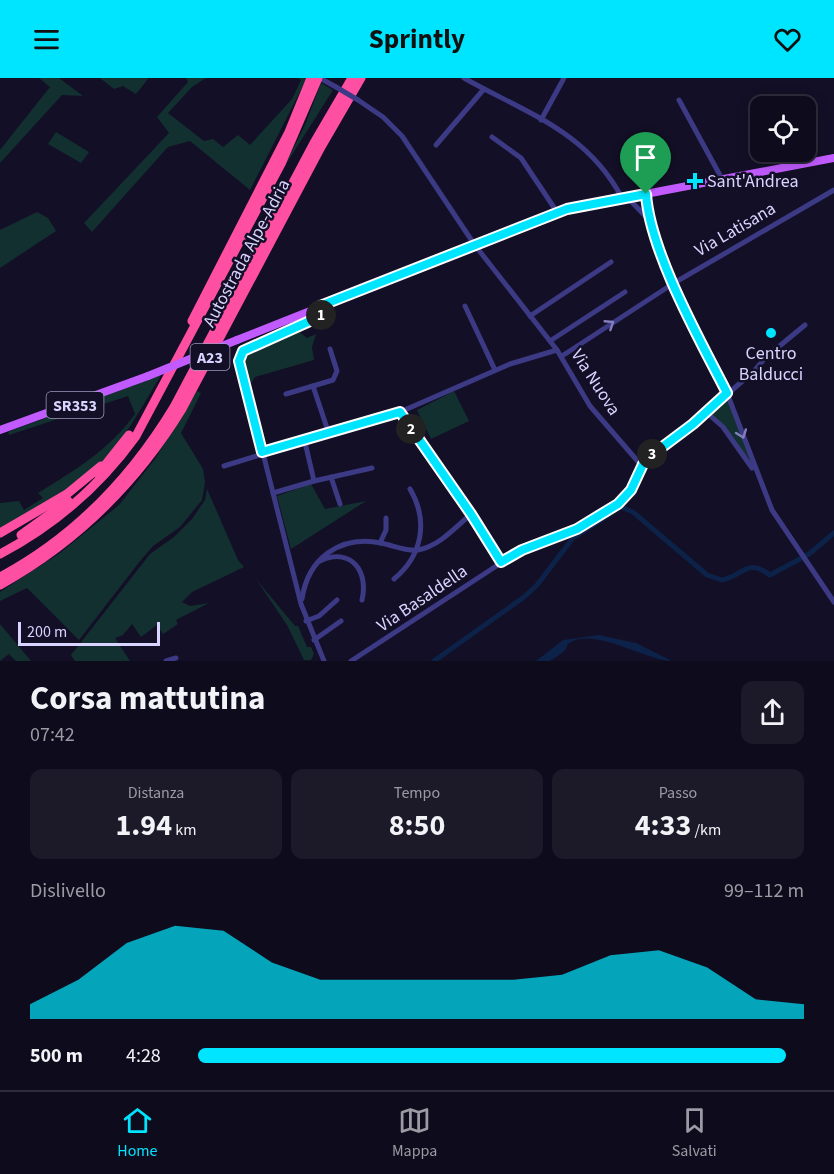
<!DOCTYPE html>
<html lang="it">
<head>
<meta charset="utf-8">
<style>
  body { margin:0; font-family:"Source Sans 3",sans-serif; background:#1c1929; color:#f1f3f6; height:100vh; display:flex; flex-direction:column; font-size:22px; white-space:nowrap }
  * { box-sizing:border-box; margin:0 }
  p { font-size:20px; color:#9b9ba3 }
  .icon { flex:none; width:33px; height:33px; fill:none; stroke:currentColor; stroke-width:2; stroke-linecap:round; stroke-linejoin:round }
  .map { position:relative; height:583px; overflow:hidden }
  .sheet { display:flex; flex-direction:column; background:#0e0b1c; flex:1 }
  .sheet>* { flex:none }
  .fabs { position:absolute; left:750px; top:18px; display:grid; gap:12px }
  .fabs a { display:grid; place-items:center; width:66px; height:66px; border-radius:12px; background:#0e0b1c; box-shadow:0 3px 15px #0003,0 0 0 2px #2e2b3b; font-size:30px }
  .scale { position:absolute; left:18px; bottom:15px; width:142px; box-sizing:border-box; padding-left:6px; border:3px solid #d9d4ff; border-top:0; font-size:16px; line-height:21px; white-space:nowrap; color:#d9d4ff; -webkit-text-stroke:4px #130f26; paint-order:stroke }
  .pin { position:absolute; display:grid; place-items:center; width:51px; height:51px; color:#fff; margin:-62px -26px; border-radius:50% 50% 50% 0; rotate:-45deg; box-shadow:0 0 6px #0007 }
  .pin .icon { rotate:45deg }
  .km { position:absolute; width:30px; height:30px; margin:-15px; border-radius:50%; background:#222; color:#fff; font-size:16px; line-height:30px; text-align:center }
  .round { display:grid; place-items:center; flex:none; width:63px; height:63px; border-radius:12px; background:#1c1929 }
  .head { display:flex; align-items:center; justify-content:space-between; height:102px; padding:0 30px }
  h1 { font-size:33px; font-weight:700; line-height:45px }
  .stats { display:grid; grid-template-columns:repeat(3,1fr); gap:9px; height:102px; padding:6px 30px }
  .stats div { display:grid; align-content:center; border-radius:12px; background:#1c1929; text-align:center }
  .stats b { font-size:30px; font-weight:700 }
  .stats small { font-size:16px; font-weight:400 }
  .stats p { font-size:16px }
  .chart { height:168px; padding:12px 30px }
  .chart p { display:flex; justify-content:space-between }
  .chart svg { width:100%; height:108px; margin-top:6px; fill:#00e5ff; opacity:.7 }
  ul { padding:0 30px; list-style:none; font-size:20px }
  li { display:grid; grid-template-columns:96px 72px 1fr; align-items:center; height:45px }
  li i { height:15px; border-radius:8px; background:#00e5ff }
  header { display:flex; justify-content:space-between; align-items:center; height:78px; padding:0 30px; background:#00e5ff; color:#111; font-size:27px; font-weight:700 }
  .tab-bar { display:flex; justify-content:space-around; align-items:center; height:84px; border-top:2px solid #2e2b3b; background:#0e0b1c; font-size:16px; color:#9b9ba3 }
  .tab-bar a { display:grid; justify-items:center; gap:3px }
  .tab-bar .selected { color:#00e5ff }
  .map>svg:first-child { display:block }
  .green { fill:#12302f }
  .water { fill:#0c2248 }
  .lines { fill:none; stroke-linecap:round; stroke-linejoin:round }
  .canal { stroke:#0c2248; stroke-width:5 }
  .minor { stroke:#3d3a85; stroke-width:5 }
  .primary { stroke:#c25bff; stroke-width:8 }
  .motorway { stroke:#ff4fa3; stroke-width:9 }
  .minor-bridge { stroke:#3d3a85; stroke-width:5 }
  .primary-bridge { stroke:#c25bff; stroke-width:8 }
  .oneway { stroke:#837fbc }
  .route-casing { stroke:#fff; stroke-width:12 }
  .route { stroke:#00e5ff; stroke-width:8 }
  .poi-dot { fill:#00e5ff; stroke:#130f26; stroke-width:2 }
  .labels { text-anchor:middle; stroke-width:5; stroke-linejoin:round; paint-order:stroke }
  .shield { fill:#130f26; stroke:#9e99be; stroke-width:1.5 }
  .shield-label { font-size:16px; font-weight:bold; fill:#d9d4ff }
  .poi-label { font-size:18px; fill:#d9d4ff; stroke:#130f26; text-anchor:start }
  .street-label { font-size:18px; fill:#d9d4ff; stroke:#130f26 }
</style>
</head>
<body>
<header><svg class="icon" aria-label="menu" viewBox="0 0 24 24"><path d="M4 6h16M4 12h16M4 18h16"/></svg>Sprintly<svg class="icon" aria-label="heart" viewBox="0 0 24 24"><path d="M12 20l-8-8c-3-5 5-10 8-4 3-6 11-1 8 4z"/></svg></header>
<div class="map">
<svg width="834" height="583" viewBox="0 0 834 583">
  <rect width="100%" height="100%" fill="#130f26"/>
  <g class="green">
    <path d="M39 0H59L83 18 62 17 0 85V72L50 9Z"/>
    <path d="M100 0H147L148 1 136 16 123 8 114 11Z"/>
    <path d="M186 0H206L192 9 168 35 204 63 213 61 223 69 238 57 250 67 292 21 301 2 298 0H307L250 112 190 63 168 69 92 154 84 145 169 55 157 39 188 4Z"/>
    <path d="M321 5 333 12 283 91 305 47Z"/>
    <path d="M56 54 89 74 81 85 48 66Z"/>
    <path d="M37 134 48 140 56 153 0 190V152Z"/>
    <path d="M297 252 307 260 316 256 312 269 314 282 255 299 248 310 242 279Z"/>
    <path d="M161 297C139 334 118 374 83 401 58 421 27 436 0 452V425L19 423 24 432 43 420 38 415C75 392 109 372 135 336L128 318 9 357 8 354Z"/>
    <path d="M197 313 201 315 181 355 203 391 205 404 202 422 180 449 153 468 140 483 79 562 27 510 0 523V514L60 475 119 427 155 381Z"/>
    <path d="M454 313 469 343 431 361 417 332Z"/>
    <path d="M727 315 757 397 723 349 706 334Z"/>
    <path d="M311 406 325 431 366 423 291 471 277 418Z"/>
    <path d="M207 411 238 482 244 489 192 514 182 524 190 528 209 525 176 542 178 546 163 556 157 547 141 559 132 546 123 557 115 560 130 583H75L71 577 150 476 174 459 192 441 205 422Z"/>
    <path d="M256 501 295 548H298L307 569H311L314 576 311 582H304L287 547Z"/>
    <path d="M0 546 31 583H16L9 576 0 583Z"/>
  </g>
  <path class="water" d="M599 557 636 565 672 583C647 583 596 550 571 564 565 567 569 567 565 572 562 576 554 580 550 583H536L563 562Z"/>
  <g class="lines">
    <path class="canal" d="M434 583 524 519 537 507 573 460 621 429 633 434 707 497 722 502C744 498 746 479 770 497L809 476 834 455"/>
    <g class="minor">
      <path d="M320 0 336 9"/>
      <path d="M464 0C526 35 587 53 622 120"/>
      <path d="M358 22 383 39 402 58 474 166 557 272 590 328 641 387"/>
      <path d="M679 22 722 101"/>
      <path d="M541 42 564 0"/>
      <path d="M492 59 521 80 557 134"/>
      <path d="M436 67 484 11"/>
      <path d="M646 116 650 142 674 205 727 315 772 432 834 524"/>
      <path d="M627 119 649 142"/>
      <path d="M320 228 321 238 246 272 239 280 301 526 324 583"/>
      <path d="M465 228 495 292"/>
      <path d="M530 238 611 184"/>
      <path d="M550 263 625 214"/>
      <path d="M562 278 674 205 834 112"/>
      <path d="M313 308 333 302 337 293 330 271"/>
      <path d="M286 316 313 308 328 353"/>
      <path d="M400 334 487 461 501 484"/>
      <path d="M706 334 723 349 752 390"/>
      <path d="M262 374 331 352 400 334 510 286 557 272"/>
      <path d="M224 388 263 376"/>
      <path d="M331 399 340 426"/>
      <path d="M314 403 372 390"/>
      <path d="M273 415 314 403 304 360"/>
      <path d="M380 465 386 452V440"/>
      <path d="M320 483C350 469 369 492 362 522"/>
      <path d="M394 501C422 478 429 443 410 411"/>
      <path d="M302 521C308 480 340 457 381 465 392 467 407 474 418 472 439 468 455 450 471 436"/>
      <path d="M306 543 319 538 337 522"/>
      <path d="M314 562 341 543"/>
      <path d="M166 583 176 580"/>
      <path d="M351 583 510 479 577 451 618 426 631 412 645 382 693 346 754 293 765 280 805 247"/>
    </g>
    <g class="primary">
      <path d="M237 262 567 131 834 80"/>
      <path d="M0 352 148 298"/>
    </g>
    <g class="motorway">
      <path d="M192 243 289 54 311 0"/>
      <path d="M98 396 129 357"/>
      <path d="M0 455 67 416 101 388"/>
      <path d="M21 457 68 423"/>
      <path d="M0 476C55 447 100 408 136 358L281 86 318 0"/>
      <path d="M0 499C73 460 131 400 174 329L314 65 352 0"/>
      <path d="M0 507C77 464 136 406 182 331L321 69 361 0"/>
    </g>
    <path class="minor-bridge" d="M336 9 358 22"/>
    <path class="primary-bridge" d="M148 298 237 262"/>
  </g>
  <defs><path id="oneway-chevron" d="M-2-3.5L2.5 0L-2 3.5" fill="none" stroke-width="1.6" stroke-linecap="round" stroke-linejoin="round" transform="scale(1.5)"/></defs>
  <g class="oneway">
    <use href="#oneway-chevron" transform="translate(610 246) rotate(-33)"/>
    <use href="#oneway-chevron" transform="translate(742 356) rotate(70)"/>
  </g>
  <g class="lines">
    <defs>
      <path id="route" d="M646 116C650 174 700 262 727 315L693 346 645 382 631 412 618 426 577 451 522 472 501 484 471 436 400 334 262 374 239 283 243 273 321 238 320 228 567 131Z"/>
    </defs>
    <use href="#route" class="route-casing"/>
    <use href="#route" class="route"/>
  </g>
  <g class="poi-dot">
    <path d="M692 94h6v6h6v6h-6v6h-6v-6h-6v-6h6z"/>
    <circle cx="771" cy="255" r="6"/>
  </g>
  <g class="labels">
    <g class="shield">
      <rect x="190.5" y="266" width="39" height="26" rx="4.5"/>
      <rect x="46.5" y="314" width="57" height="26" rx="4.5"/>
    </g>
    <g class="shield-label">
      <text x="210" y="285">A23</text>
      <text x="75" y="333">SR353</text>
    </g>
    <g class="poi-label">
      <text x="707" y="109">Sant'Andrea</text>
      <text x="771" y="281" text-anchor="middle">Centro<tspan x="771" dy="21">Balducci</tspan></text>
    </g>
    <g class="street-label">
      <text transform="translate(735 151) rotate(-30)" y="6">Via Latisana</text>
      <text transform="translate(246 175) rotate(-62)" y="6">Autostrada Alpe-Adria</text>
      <text transform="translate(596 304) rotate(57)" y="6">Via Nuova</text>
      <text transform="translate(422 520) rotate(-34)" y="6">Via Basaldella</text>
    </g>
  </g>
</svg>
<div class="fabs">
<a><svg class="icon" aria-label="locate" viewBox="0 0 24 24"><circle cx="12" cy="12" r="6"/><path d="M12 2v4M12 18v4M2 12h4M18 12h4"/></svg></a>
</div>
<div class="scale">200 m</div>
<div class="pin" style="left:646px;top:116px;background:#1e9e55"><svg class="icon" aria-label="arrive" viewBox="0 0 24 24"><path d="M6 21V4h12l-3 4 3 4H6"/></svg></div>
<b class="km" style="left:321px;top:237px">1</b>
<b class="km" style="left:411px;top:351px">2</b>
<b class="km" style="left:652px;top:376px">3</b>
</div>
<section class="sheet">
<div class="head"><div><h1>Corsa mattutina</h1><p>07:42</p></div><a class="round"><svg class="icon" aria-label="share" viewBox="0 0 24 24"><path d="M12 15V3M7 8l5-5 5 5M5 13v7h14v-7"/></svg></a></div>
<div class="stats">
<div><p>Distanza</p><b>1.94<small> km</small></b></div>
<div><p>Tempo</p><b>8:50</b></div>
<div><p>Passo</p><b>4:33<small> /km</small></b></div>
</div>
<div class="chart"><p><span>Dislivello</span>99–112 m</p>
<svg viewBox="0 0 160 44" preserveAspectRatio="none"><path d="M0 44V38L10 28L20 13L30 6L40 8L50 21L60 28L70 28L80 28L90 28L100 28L110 26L120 18L130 16L140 23L150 36L160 38V44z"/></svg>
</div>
<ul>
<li><b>500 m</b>4:28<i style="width:97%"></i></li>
</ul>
</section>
<nav class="tab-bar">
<a class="selected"><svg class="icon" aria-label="home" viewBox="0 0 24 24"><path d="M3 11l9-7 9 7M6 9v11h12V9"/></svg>Home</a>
<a><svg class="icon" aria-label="map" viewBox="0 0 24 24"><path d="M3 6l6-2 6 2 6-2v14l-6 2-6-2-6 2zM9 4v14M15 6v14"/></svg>Mappa</a>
<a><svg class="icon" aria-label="saved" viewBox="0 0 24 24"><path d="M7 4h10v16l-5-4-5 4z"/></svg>Salvati</a>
</nav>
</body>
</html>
